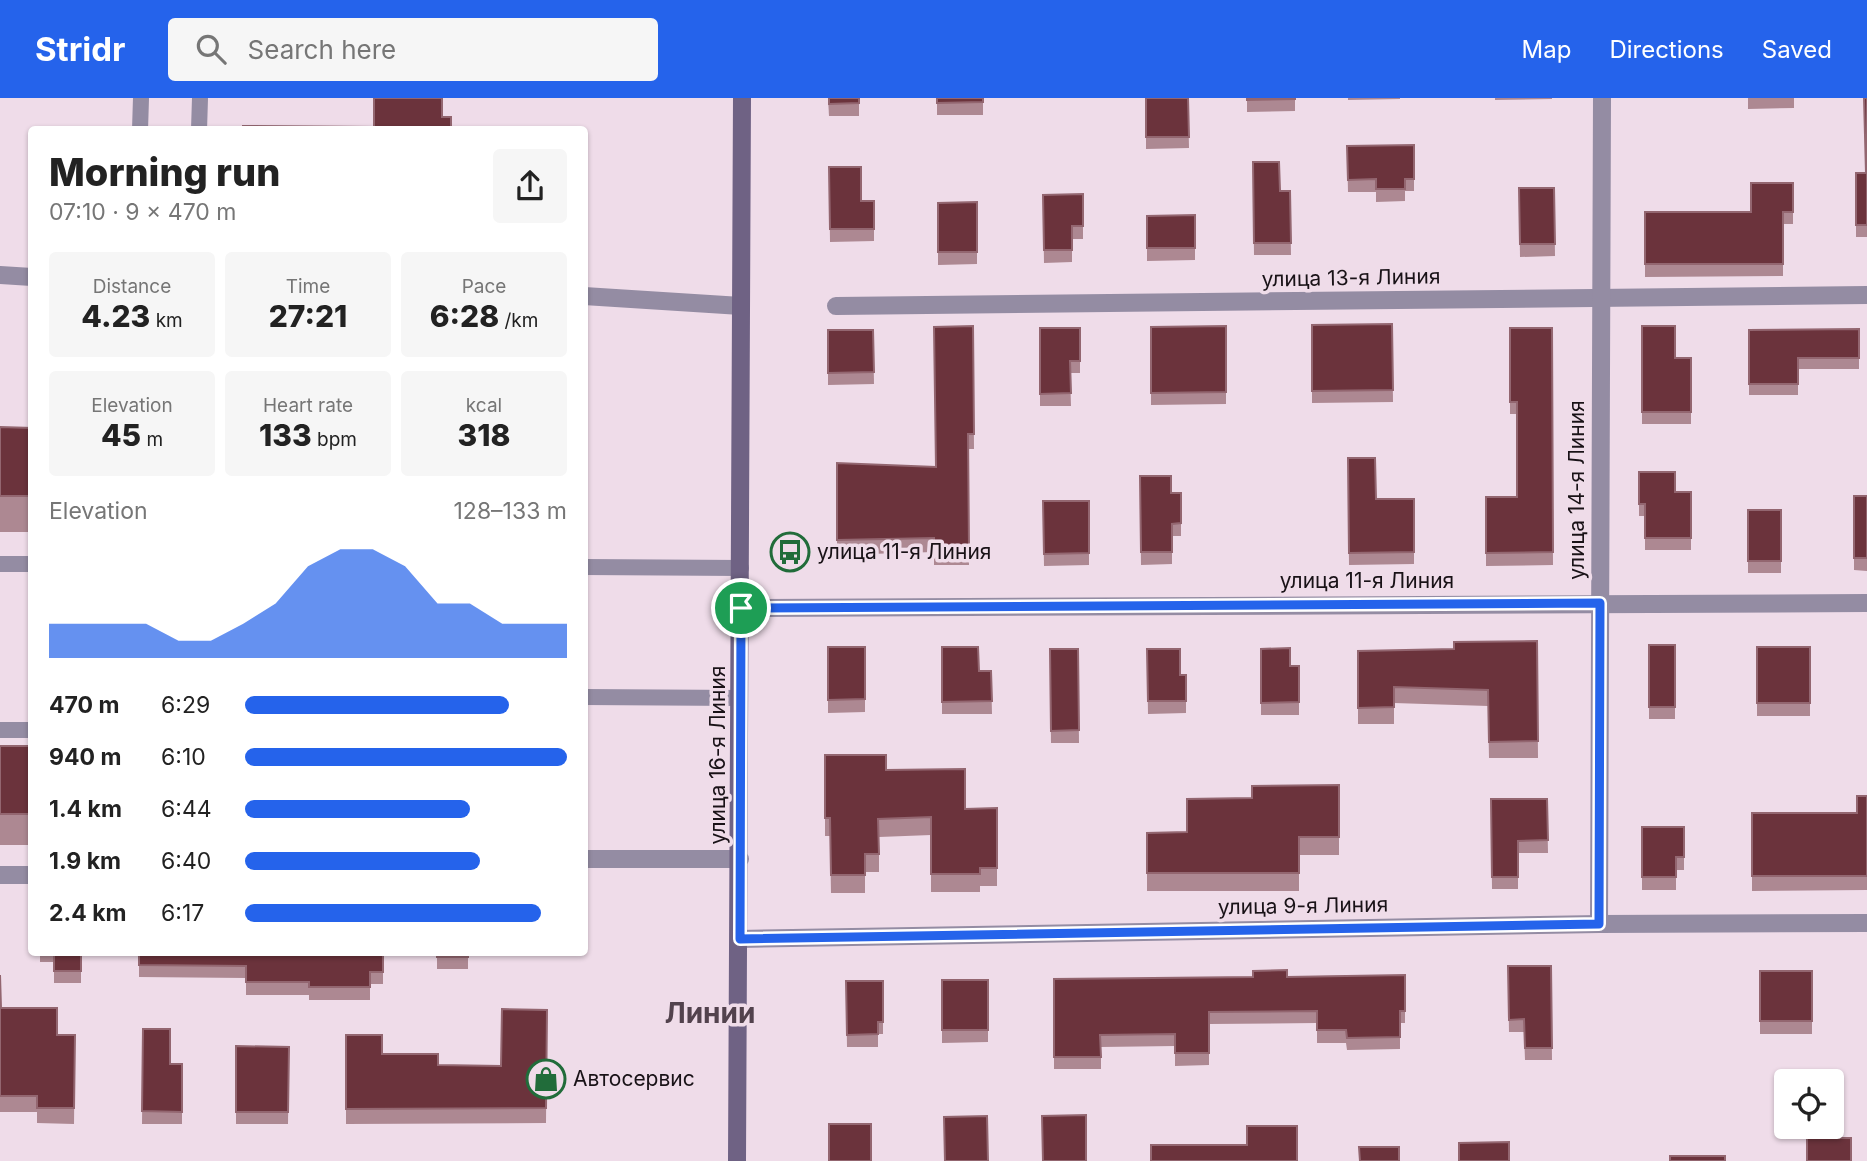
<!DOCTYPE html>
<html lang="en">
<head>
<meta charset="utf-8">
<style>
  body { margin:0; font-family:Inter,sans-serif; background:#f6f6f6; color:#222; height:100vh; display:flex; flex-direction:column; font-size:26px; white-space:nowrap }
  * { box-sizing:border-box; margin:0 }
  p { font-size:23px; color:#767676 }
  .icon { flex:none; width:38px; height:38px; fill:none; stroke:currentColor; stroke-width:2; stroke-linecap:round; stroke-linejoin:round }
  .map { position:relative; flex:1; overflow:hidden }
  .details { position:absolute; left:28px; top:28px; width:560px; height:830px; display:flex; flex-direction:column; background:#fff; border-radius:7px; box-shadow:0 2px 5px #0004 }
  .details>* { flex:none }
  .fabs { position:absolute; left:1774px; top:971px; display:grid; gap:14px }
  .fabs a { display:grid; place-items:center; width:70px; height:70px; border-radius:7px; background:#fff; box-shadow:0 2px 5px #0004; font-size:35px }
  .pin { position:absolute; display:grid; place-items:center; width:60px; height:60px; color:#fff; margin:-30px; border:4px solid #fff; border-radius:50%; box-shadow:0 2px 7px #0007 }
  .round { display:grid; place-items:center; flex:none; width:74px; height:74px; border-radius:7px; background:#f6f6f6 }
  .summary { display:flex; align-items:center; justify-content:space-between; height:119px; padding:0 21px }
  h1 { font-size:38px; font-weight:800; line-height:52px }
  .metrics { display:grid; grid-template-columns:repeat(3,1fr); gap:10px; height:119px; padding:7px 21px }
  .metrics div { display:grid; align-content:center; border-radius:7px; background:#f6f6f6; text-align:center }
  .metrics b { font-size:30px; font-weight:800 }
  .metrics small { font-size:19px; font-weight:400 }
  .metrics p { font-size:19px }
  .chart { height:196px; padding:14px 21px }
  .chart p { display:flex; justify-content:space-between }
  .chart svg { width:100%; height:126px; margin-top:7px; fill:#2563eb; opacity:.7 }
  ul { padding:0 21px; list-style:none; font-size:23px }
  li { display:grid; grid-template-columns:112px 84px 1fr; align-items:center; height:52px }
  li i { height:18px; border-radius:9px; background:#2563eb }
  header { display:flex; align-items:center; gap:42px; box-sizing:border-box; height:98px; padding:0 35px; background:#2563eb; color:#fff }
  header strong { font-size:33px }
  nav { display:flex; gap:38px; margin-inline-start:auto; font-size:24px }
  .search { width:490px; height:63px; background:#f6f6f6; display:flex; align-items:center; gap:18px; box-sizing:border-box; padding:0 24px; border-radius:7px; color:#767676; font-size:26px }
  .map>svg:first-child { display:block }
  .lines { fill:none; stroke-linecap:round; stroke-linejoin:round }
  .service { stroke:#948ca3; stroke-width:16 }
  .minor { stroke:#948ca3; stroke-width:18 }
  .secondary { stroke:#6f6284; stroke-width:18 }
  .wall { fill:#ad8892 }
  .building { fill:#6b333c; stroke:#936670; stroke-width:2 }
  .route-casing { stroke:#fff; stroke-width:14 }
  .route { stroke:#2563eb; stroke-width:9 }
  .labels { text-anchor:middle; stroke-width:7; stroke-linejoin:round; paint-order:stroke }
  .street-label { font-size:21px; fill:#191217; stroke:#efdce9 }
  .poi-label { font-size:21px; fill:#191217; stroke:#efdce9; text-anchor:start }
  .district-label { font-size:28px; font-weight:bold; fill:#52424d; stroke:#efdce9 }
</style>
</head>
<body>
<header>
<strong>Stridr</strong>
<div class="search"><svg class="icon" aria-label="search" viewBox="0 0 24 24"><circle cx="10" cy="10" r="6"/><path d="M15 15l6 6"/></svg>Search here</div>
<nav><a>Map</a><a>Directions</a><a>Saved</a></nav>
</header>
<div class="map">
<svg width="1867" height="1063" viewBox="0 0 1867 1063">
  <rect width="100%" height="100%" fill="#efdce9"/>
  <g class="lines">
    <g class="service">
      <path d="M140 32 141 0"/>
      <path d="M199 32 200 0"/>
      <path d="M0 466H32"/>
      <path d="M584 469 741 470"/>
      <path d="M584 599 740 600"/>
      <path d="M0 632H32"/>
    </g>
    <g class="minor">
      <path d="M0 177 32 179"/>
      <path d="M584 198 741 208"/>
      <path d="M836 208 1867 197"/>
      <path d="M741 510 1867 505"/>
      <path d="M584 761H740"/>
      <path d="M0 777H32"/>
      <path d="M1599 826 1602 0"/>
      <path d="M740 841 1599 826 1867 825"/>
    </g>
    <path class="secondary" d="M737 1063 742 0"/>
  </g>
  <g class="wall">
    <path d="M828 0H859V18H829Z"/>
    <rect x="937" y="0" width="46" height="17"/>
    <path d="M1146 0H1188L1189 50 1146 51Z"/>
    <path d="M1247 0H1295V13L1247 14Z"/>
    <path d="M1348 0H1400V1L1348 2Z"/>
    <path d="M1495 0H1552V1L1495 2Z"/>
    <path d="M1748 0H1794V10L1748 11Z"/>
    <path d="M1867 0V139H1856V75H1865Z"/>
    <path d="M1414 47V93H1405V103L1376 104V94H1348L1347 48Z"/>
    <path d="M1253 64 1280 93H1290L1291 157H1254Z"/>
    <path d="M829 69 861 103H874V143L830 144Z"/>
    <path d="M1793 85V126H1783V178L1645 179V114H1751Z"/>
    <path d="M1519 90H1554L1555 158 1520 159Z"/>
    <path d="M1083 96V141H1072V164L1044 165 1043 97Z"/>
    <path d="M977 104V166L938 167V105Z"/>
    <path d="M1195 117V162L1147 163V118Z"/>
    <path d="M1392 226 1393 304 1312 305V227Z"/>
    <path d="M973 228 974 351H968L969 467H934V454L837 457V365L935 369Z"/>
    <path d="M1226 228V306L1151 307V229Z"/>
    <path d="M1642 228 1675 260H1691V326H1642Z"/>
    <path d="M1040 230H1080V275H1070L1071 308H1040Z"/>
    <path d="M1510 230H1552L1553 467 1486 468V399H1517V316H1510Z"/>
    <path d="M1859 231V271H1798V297H1749V232Z"/>
    <path d="M828 232H873L874 286 828 287Z"/>
    <path d="M0 329 32 330V434H0Z"/>
    <path d="M1348 360 1376 401H1414V466L1349 467Z"/>
    <path d="M1639 374 1675 394H1691V452H1645V418H1639Z"/>
    <path d="M1140 378 1171 395H1181V438H1172V466L1141 467Z"/>
    <path d="M1854 398H1867V473L1854 472Z"/>
    <path d="M1043 403H1089V467L1044 468Z"/>
    <rect x="1748" y="412" width="33" height="63"/>
    <path d="M1537 543 1538 660H1489L1488 608 1394 605V626H1358V553L1454 551Z"/>
    <rect x="1649" y="547" width="26" height="74"/>
    <path d="M828 549H865V614L828 615Z"/>
    <path d="M942 549 979 573H991L992 616H942Z"/>
    <rect x="1757" y="549" width="53" height="69"/>
    <path d="M1050 551H1078L1079 645H1051Z"/>
    <path d="M1147 551 1180 577H1186V615L1148 616Z"/>
    <path d="M1261 551 1290 568H1299V617H1261Z"/>
    <rect x="0" y="648" width="32" height="99"/>
    <path d="M825 657 886 672 965 711 997 710V788H980V794H931V737L879 739V774H865V795H831L830 738H825Z"/>
    <path d="M1339 687V757H1299V793H1147V735L1187 734 1252 700Z"/>
    <path d="M1867 698V792L1752 793V715H1857Z"/>
    <path d="M1491 701H1547L1548 755H1518V791H1492Z"/>
    <path d="M1642 729H1684V772H1676V792H1642Z"/>
    <path d="M40 854H81V885H54V864H40Z"/>
    <path d="M139 854H383V886H370V902H309V897H246V880L139 879Z"/>
    <path d="M437 854H548V856H468V871H437Z"/>
    <path d="M1508 868H1551L1552 962H1525L1524 934H1509Z"/>
    <rect x="1760" y="873" width="52" height="63"/>
    <path d="M0 877 1 910 57 937H75L74 1026 37 1025V1014H0Z"/>
    <path d="M1405 877V925H1400V951L1347 952 1346 945H1317V925L1209 926V967L1175 968V948L1101 949V971H1054V881Z"/>
    <path d="M942 882H988V944L942 945Z"/>
    <path d="M846 883H883V936H878V949H847Z"/>
    <path d="M547 912 546 1025 346 1026V937L382 956 438 967 501 968Z"/>
    <path d="M143 931 170 966H182V1026H142Z"/>
    <path d="M236 948 289 949 288 1026H236Z"/>
  </g>
  <g class="building">
    <path d="M374 0H442V19H451V32H243V28L374 29Z"/>
    <path d="M829 0H859V5L829 6Z"/>
    <path d="M937 0H983V4L937 5Z"/>
    <path d="M1146 0H1188L1189 39H1146Z"/>
    <path d="M1247 0H1295V1L1247 2Z"/>
    <path d="M1864 0H1867V127H1856V75H1866Z"/>
    <path d="M1414 47V81H1405V91H1376V81L1348 82 1347 48Z"/>
    <path d="M1253 64H1279L1280 93H1290L1291 145H1254Z"/>
    <path d="M829 69H861V103H874V131H830Z"/>
    <path d="M1751 85H1793V114H1783V166H1645V114H1751Z"/>
    <path d="M1519 90H1554L1555 146H1520Z"/>
    <path d="M1083 96V128H1072V152H1044L1043 97Z"/>
    <path d="M977 104V154H938V105Z"/>
    <path d="M1195 117V150H1147V118Z"/>
    <path d="M1392 226 1393 292 1312 293V227Z"/>
    <path d="M973 228 974 336H968L969 452 934 453V440L837 442V365L936 369 934 229Z"/>
    <path d="M1226 228V294L1151 295V229Z"/>
    <path d="M1642 228H1675V260H1691V314H1642Z"/>
    <path d="M1040 230H1080V263H1070L1071 295 1040 296Z"/>
    <path d="M1510 230H1552L1553 454 1486 455V399H1517V304H1510Z"/>
    <path d="M1859 231V260H1798V286H1749V232Z"/>
    <path d="M828 232H873L874 274 828 275Z"/>
    <path d="M0 329 32 330V398H0Z"/>
    <path d="M1348 360H1375L1376 401H1414V454L1349 455Z"/>
    <path d="M1639 374H1675V394H1691V440H1645V406H1639Z"/>
    <path d="M1140 378H1171V395H1181V425L1172 426V454H1141Z"/>
    <rect x="1854" y="398" width="13" height="62"/>
    <path d="M1043 403H1089V455L1044 456Z"/>
    <rect x="1748" y="412" width="33" height="51"/>
    <path d="M1537 543 1538 643 1489 644 1488 592 1394 589V609L1358 610V553L1454 551V544Z"/>
    <rect x="1649" y="547" width="26" height="62"/>
    <path d="M828 549H865V601L828 602Z"/>
    <path d="M942 549H978L979 573H991L992 603 942 604Z"/>
    <rect x="1757" y="549" width="53" height="56"/>
    <path d="M1290 550V568H1299V604L1261 605V551Z"/>
    <path d="M1050 551H1078L1079 632 1051 633Z"/>
    <path d="M1147 551H1180V577H1186V603H1148Z"/>
    <rect x="0" y="648" width="32" height="68"/>
    <path d="M825 657H886V672L965 671V711L997 710V770H980V776H931V719L878 721 879 756H865V777H831L830 720H825Z"/>
    <path d="M1339 687V739H1299V775H1147V735L1187 734V701L1252 700V688Z"/>
    <path d="M1857 698H1867V778H1752V715H1857Z"/>
    <path d="M1491 701H1547L1548 742 1518 743V779H1492Z"/>
    <path d="M1642 729H1684V759H1676V779H1642Z"/>
    <rect x="54" y="854" width="27" height="19"/>
    <path d="M139 854H383V874H370V889H309V884H246V868L139 867Z"/>
    <rect x="437" y="854" width="31" height="5"/>
    <path d="M1508 868H1551L1552 950H1525L1524 921 1509 922Z"/>
    <path d="M1287 872V879L1405 877V913H1400V939L1347 940 1346 932H1317V913L1209 914V955H1175V936L1100 937 1101 959H1054V881L1253 879V873Z"/>
    <rect x="1760" y="873" width="52" height="50"/>
    <path d="M0 877 1 910H57V937H75L74 1010H37V998H0Z"/>
    <rect x="942" y="882" width="46" height="50"/>
    <path d="M846 883H883V924H878V936L847 937Z"/>
    <path d="M502 911 547 912 546 1010 346 1011V937H382V956H438V967L501 968Z"/>
    <path d="M143 931H170V966H182V1014L142 1013Z"/>
    <path d="M236 948 289 949 288 1014H236Z"/>
    <path d="M1086 1017V1063H1043L1042 1018Z"/>
    <path d="M987 1018 988 1063H945L944 1019Z"/>
    <rect x="829" y="1026" width="42" height="37"/>
    <path d="M1247 1028H1297V1063H1151V1047H1247Z"/>
    <rect x="1807" y="1040" width="44" height="23"/>
    <path d="M1509 1044V1063H1459V1045Z"/>
    <path d="M1359 1049H1399V1063H1360Z"/>
    <rect x="1670" y="1058" width="55" height="5"/>
  </g>
  <g class="lines">
    <defs>
      <path id="route" d="M1600 505 1599 826 740 841 741 510Z"/>
    </defs>
    <use href="#route" class="route-casing"/>
    <use href="#route" class="route"/>
  </g>
  <defs>
    <symbol id="bus-ring" viewBox="-11 -11 22 22"><circle r="9.5" fill="#efdce9" stroke="#216c3a" stroke-width="1.5"/><path d="M-5-6H5V4H4V6H2V4H-2V6H-4V4H-5ZM-3.5-4V0h7V-4ZM-3.5 1.2v1.5H-2V1.2ZM2 1.2v1.5H3.5V1.2Z" fill="#216c3a"/></symbol>
    <symbol id="shop-ring" viewBox="-11 -11 22 22"><circle r="9.5" fill="#efdce9" stroke="#216c3a" stroke-width="1.5"/><path d="M-5-2.5h2.3a2.7 3.5 0 0 1 5.4 0H5L5.5 6h-11ZM-1.5-2.5h3a1.5 2.3 0 0 0-3 0Z" fill="#216c3a"/></symbol>
  </defs>
  <g fill-rule="evenodd">
    <use href="#bus-ring" x="768" y="432" width="44" height="44"/>
    <use href="#shop-ring" x="524" y="959" width="44" height="44"/>
  </g>
  <g class="labels">
    <g class="street-label">
      <text transform="translate(1351 180) rotate(-1)" y="7">улица 13-я Линия</text>
      <text transform="translate(1577 392) rotate(-90)" y="7">улица 14-я Линия</text>
      <text x="1367" y="490">улица 11-я Линия</text>
      <text transform="translate(718 657) rotate(-90)" y="7">улица 16-я Линия</text>
      <text transform="translate(1303 808) rotate(-1)" y="7">улица 9-я Линия</text>
    </g>
    <g class="poi-label">
      <text x="817" y="461">улица 11-я Линия</text>
      <text x="573" y="988">Автосервис</text>
    </g>
    <g class="district-label">
      <text x="710" y="925">Линии</text>
    </g>
  </g>
</svg>
<div class="fabs">
<a><svg class="icon" aria-label="locate" viewBox="0 0 24 24"><circle cx="12" cy="12" r="6"/><path d="M12 2v4M12 18v4M2 12h4M18 12h4"/></svg></a>
</div>
<div class="pin" style="left:741px;top:510px;background:#1e9e55"><svg class="icon" aria-label="arrive" viewBox="0 0 24 24"><path d="M6 21V4h12l-3 4 3 4H6"/></svg></div>
<section class="details">
<div class="summary"><div><h1>Morning run</h1><p>07:10 · 9 × 470 m</p></div><a class="round"><svg class="icon" aria-label="share" viewBox="0 0 24 24"><path d="M12 15V3M7 8l5-5 5 5M5 13v7h14v-7"/></svg></a></div>
<div class="metrics">
<div><p>Distance</p><b>4.23<small> km</small></b></div>
<div><p>Time</p><b>27:21</b></div>
<div><p>Pace</p><b>6:28<small> /km</small></b></div>
</div>
<div class="metrics">
<div><p>Elevation</p><b>45<small> m</small></b></div>
<div><p>Heart rate</p><b>133<small> bpm</small></b></div>
<div><p>kcal</p><b>318</b></div>
</div>
<div class="chart"><p><span>Elevation</span>128–133 m</p>
<svg viewBox="0 0 160 44" preserveAspectRatio="none"><path d="M0 44V32L10 32L20 32L30 32L40 38L50 38L60 32L70 25L80 12L90 6L100 6L110 12L120 25L130 25L140 32L150 32L160 32V44z"/></svg>
</div>
<ul>
<li><b>470 m</b>6:29<i style="width:82%"></i></li>
<li><b>940 m</b>6:10<i style="width:100%"></i></li>
<li><b>1.4 km</b>6:44<i style="width:70%"></i></li>
<li><b>1.9 km</b>6:40<i style="width:73%"></i></li>
<li><b>2.4 km</b>6:17<i style="width:92%"></i></li>
</ul>
</section>
</div>
</body>
</html>
